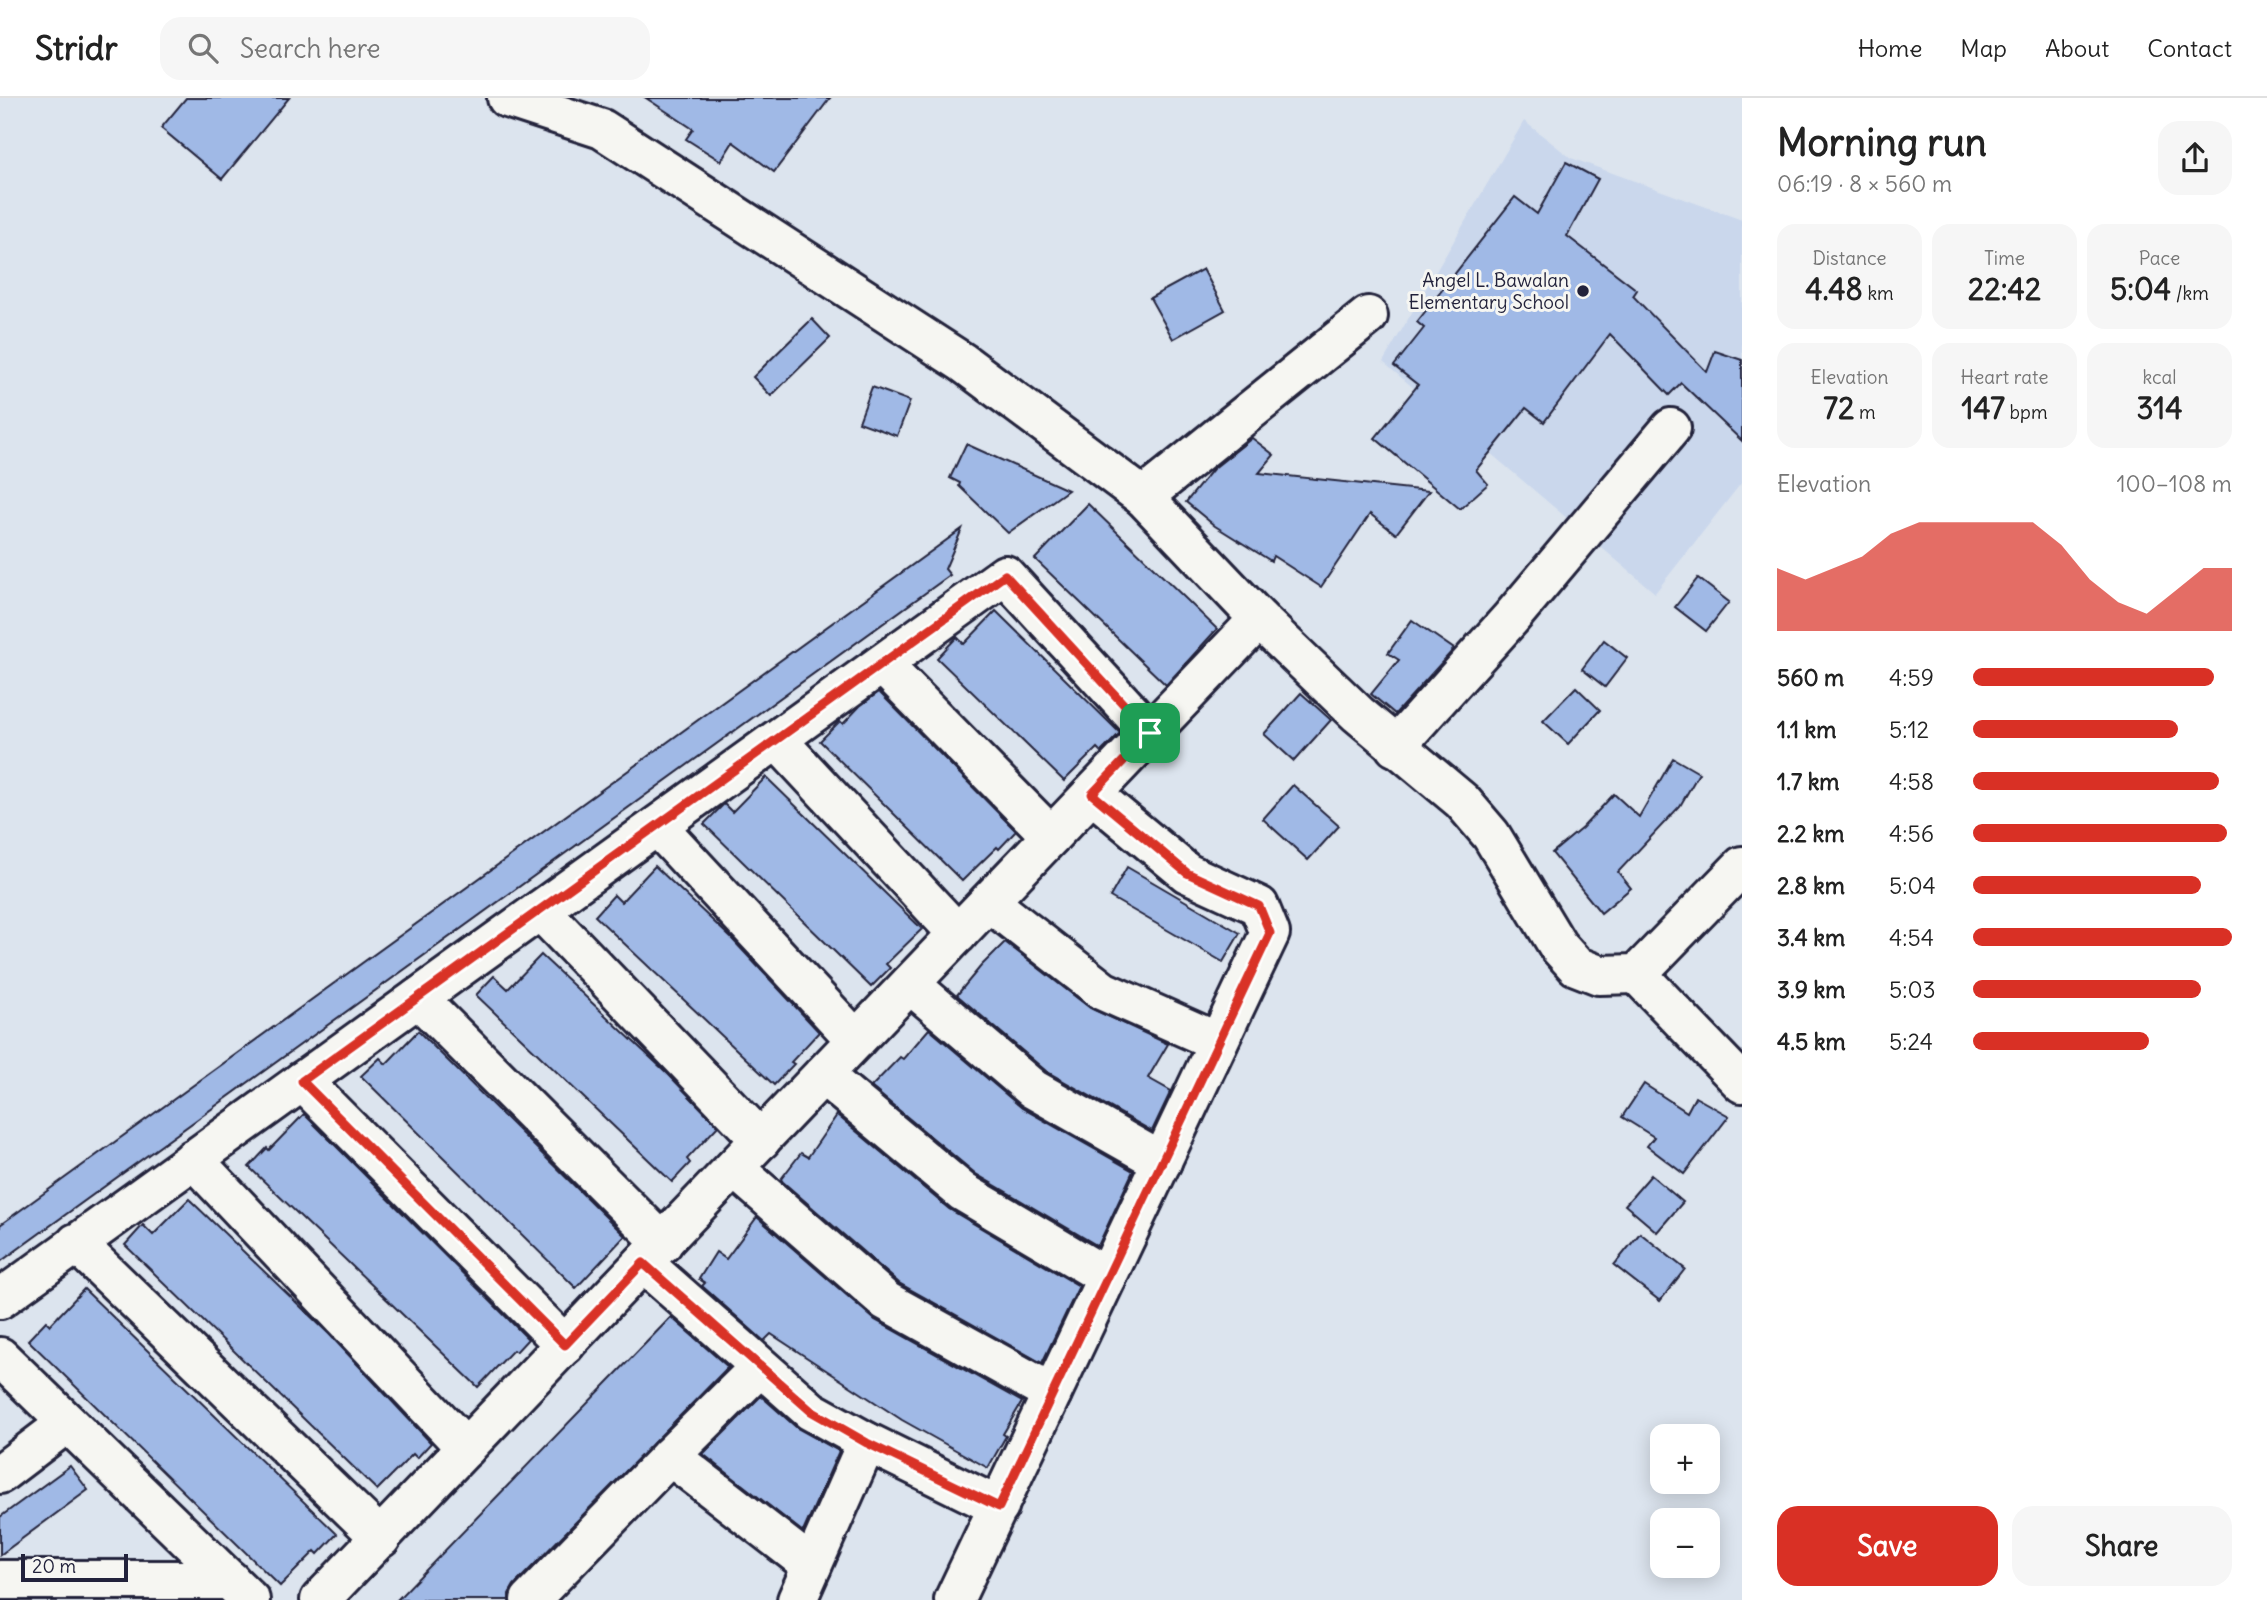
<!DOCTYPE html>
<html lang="en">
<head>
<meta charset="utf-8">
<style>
  body { margin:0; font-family:Delius,sans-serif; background:#f6f6f6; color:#222; height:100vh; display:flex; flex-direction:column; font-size:26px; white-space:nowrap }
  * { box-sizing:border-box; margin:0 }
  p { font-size:23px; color:#767676 }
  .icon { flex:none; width:38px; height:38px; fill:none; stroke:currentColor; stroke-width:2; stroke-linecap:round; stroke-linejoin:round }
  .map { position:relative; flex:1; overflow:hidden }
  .panel { display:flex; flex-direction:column; background:#fff; width:525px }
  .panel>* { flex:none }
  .controls { position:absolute; left:1650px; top:1326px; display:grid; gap:14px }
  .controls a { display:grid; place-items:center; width:70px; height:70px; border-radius:14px; background:#fff; box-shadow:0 4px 18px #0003; font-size:35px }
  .scale { position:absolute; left:21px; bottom:18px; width:107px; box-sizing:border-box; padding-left:7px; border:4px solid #22223b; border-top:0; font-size:19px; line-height:24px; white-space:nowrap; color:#22223b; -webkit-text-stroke:5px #f6f6f2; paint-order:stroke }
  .pin { position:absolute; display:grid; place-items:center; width:60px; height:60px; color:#fff; margin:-30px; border-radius:14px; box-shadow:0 4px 10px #0006 }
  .round { display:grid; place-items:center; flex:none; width:74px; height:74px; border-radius:21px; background:#f6f6f6 }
  .head { display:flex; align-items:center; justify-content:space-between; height:119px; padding:0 35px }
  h1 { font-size:38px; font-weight:700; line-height:52px }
  .figures { display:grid; grid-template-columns:repeat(3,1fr); gap:10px; height:119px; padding:7px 35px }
  .figures div { display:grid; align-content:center; border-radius:18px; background:#f6f6f6; text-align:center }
  .figures b { font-size:30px; font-weight:700 }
  .figures small { font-size:19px; font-weight:400 }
  .figures p { font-size:19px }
  .chart { height:196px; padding:14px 35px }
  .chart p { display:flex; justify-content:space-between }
  .chart svg { width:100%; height:126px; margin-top:7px; fill:#d93025; opacity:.7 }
  .action { display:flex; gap:14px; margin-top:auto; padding:14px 35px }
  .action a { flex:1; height:80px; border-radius:21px; background:#d93025; color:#fff; font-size:28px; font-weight:700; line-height:80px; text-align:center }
  .action a+a { background:#f6f6f6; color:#222 }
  ul { padding:0 35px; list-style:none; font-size:23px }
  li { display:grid; grid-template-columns:112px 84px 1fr; align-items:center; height:52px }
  li i { height:18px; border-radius:9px; background:#d93025 }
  header { display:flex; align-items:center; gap:42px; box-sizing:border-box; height:98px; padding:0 35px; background:#fff; border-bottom:2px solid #e0e0e0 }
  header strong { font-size:33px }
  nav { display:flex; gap:38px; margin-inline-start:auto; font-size:24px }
  .search { width:490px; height:63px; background:#f6f6f6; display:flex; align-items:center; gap:18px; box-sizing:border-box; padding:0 24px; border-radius:21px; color:#767676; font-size:26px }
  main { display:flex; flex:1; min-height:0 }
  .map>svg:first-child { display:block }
  .built { fill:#cad7ec }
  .building { fill:#a0b9e6; stroke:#22223b; stroke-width:2 }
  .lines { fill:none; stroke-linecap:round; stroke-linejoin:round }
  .street-casing { stroke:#22223b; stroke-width:44 }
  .secondary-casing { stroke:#22223b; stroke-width:44 }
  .street { stroke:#f6f6f2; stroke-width:38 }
  .secondary { stroke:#f6f6f2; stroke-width:38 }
  .route-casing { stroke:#fff; stroke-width:14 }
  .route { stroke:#d93025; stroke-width:9 }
  .poi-dot { fill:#22223b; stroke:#f6f6f2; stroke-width:2.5 }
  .labels { text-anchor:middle; stroke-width:6; stroke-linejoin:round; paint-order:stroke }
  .poi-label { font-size:19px; fill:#22223b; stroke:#f6f6f2; text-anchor:end }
</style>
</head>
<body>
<header>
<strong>Stridr</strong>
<div class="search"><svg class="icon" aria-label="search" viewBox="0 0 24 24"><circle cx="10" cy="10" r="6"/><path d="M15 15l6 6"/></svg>Search here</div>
<nav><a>Home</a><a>Map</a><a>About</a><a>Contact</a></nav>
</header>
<main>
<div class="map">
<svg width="1742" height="1502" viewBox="0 0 1742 1502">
  <rect width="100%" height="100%" fill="#dce4ee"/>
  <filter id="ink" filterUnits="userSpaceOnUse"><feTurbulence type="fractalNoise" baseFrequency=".0143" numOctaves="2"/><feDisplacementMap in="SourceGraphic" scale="14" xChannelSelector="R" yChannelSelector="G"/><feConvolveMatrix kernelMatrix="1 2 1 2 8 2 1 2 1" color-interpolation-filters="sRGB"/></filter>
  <g filter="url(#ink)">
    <path class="built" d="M1524 23 1571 60 1742 122V384L1655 495 1383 264Z"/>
    <g class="building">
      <path d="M186 0H289L222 81 161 30Z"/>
      <path d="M646 0H830L774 74 733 44 721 63 686 41 693 31Z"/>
      <path d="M1566 64 1598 81 1567 138 1637 192 1633 198 1707 274 1715 253 1742 262V343L1681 285 1669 297 1610 236 1544 324 1526 310 1476 372 1488 386 1460 411 1375 340 1418 287 1394 268 1424 230 1417 224 1515 99 1537 116Z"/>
      <path d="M1203 171 1225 212 1173 241 1150 200Z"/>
      <path d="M812 221 830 240 771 298 753 279Z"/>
      <path d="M872 289 910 303 897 338 859 324Z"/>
      <path d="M1252 340 1274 357 1259 375 1429 393 1396 436 1370 416 1321 489 1273 458 1271 463 1215 428 1186 404 1213 371Z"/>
      <path d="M966 346 1068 392 1008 435 959 388 960 385 950 380Z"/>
      <path d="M1088 406 1217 531 1166 587 1035 461Z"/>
      <path d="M962 431 945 471 950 477 0 1164V1127Z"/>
      <path d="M1698 480 1729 504 1706 533 1675 509Z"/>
      <path d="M996 513 1120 635 1101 654 1097 650 1064 683 937 560 957 539 964 546Z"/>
      <path d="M1412 522 1454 551 1395 616 1371 596 1399 562 1388 555Z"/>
      <path d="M1604 542 1627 560 1605 589 1582 571Z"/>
      <path d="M1576 589 1600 612 1568 646 1543 623Z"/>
      <path d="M879 594 1016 733 999 751 997 749 962 783 820 643 840 623 843 626 860 608Z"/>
      <path d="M1301 595 1331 622 1294 663 1264 636Z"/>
      <path d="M1673 660 1699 675 1680 708 1618 774 1631 790 1601 815 1552 755 1582 730 1614 696 1639 719Z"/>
      <path d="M766 679 922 831 886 866 890 870 871 889 704 726 724 706 732 714Z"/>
      <path d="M1293 687 1339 728 1308 762 1263 721Z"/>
      <path d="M655 768 731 840 819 934 791 964 794 966 774 987 595 818 614 797 621 804Z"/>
      <path d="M1127 769 1240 835 1223 864 1110 799Z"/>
      <path d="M1005 844 1090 910 1168 946 1148 980 1171 993 1152 1033 1046 973 957 897 981 868Z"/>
      <path d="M541 857 668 976 718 1028 687 1061 690 1065 672 1084 476 897 494 878 508 891Z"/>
      <path d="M929 931 1022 1010 1133 1073 1098 1148 976 1076 871 989 900 959 903 961Z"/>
      <path d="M418 933 625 1138 576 1190 361 978 380 960 386 966Z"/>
      <path d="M1644 986 1687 1014 1695 999 1729 1018 1684 1076 1647 1048 1654 1039 1622 1019Z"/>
      <path d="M304 1016 528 1241 516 1254 513 1252 478 1289 249 1069 267 1050 269 1052Z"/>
      <path d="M837 1017 949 1111 1079 1188 1042 1265 899 1185 783 1084 781 1081 801 1055 808 1059Z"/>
      <path d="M1651 1077 1683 1104 1657 1134 1625 1107Z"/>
      <path d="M189 1101 329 1236 431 1345 417 1360 413 1356 377 1392 125 1147 143 1127 153 1137Z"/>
      <path d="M757 1119 875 1222 1022 1304 1003 1336 1006 1338 988 1370 902 1322 771 1236 764 1243 702 1188 705 1185 699 1181 716 1154 726 1161Z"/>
      <path d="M1640 1135 1685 1171 1660 1203 1614 1167Z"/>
      <path d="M84 1191 337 1436 318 1456 315 1453 280 1488 28 1242 46 1223 50 1227Z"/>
      <path d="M671 1219 728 1269 514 1487 509 1496V1502H397Z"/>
      <path d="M761 1298 797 1330 839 1353 803 1434 703 1356Z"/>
      <path d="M70 1368 88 1392 0 1457V1419Z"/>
    </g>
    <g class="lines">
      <defs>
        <g id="street">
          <path d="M1143 399 1368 218"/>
          <path d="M1259 521 1358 616 1462 703 1491 737 1558 848 1576 868 1599 877 1637 876 1742 768"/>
          <path d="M882 566 1051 738"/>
          <path d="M777 642 958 836"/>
          <path d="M1395 649 1511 520 1671 330"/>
          <path d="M657 728 856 942"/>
          <path d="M989 804 1103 893 1218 944"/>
          <path d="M540 812 761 1042"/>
          <path d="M1637 876 1742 985"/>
          <path d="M910 886 1033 991 1162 1064"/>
          <path d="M418 900 663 1145"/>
          <path d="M823 977 963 1094 1107 1179"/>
          <path d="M302 983 565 1247"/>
          <path d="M193 1061 466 1350"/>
          <path d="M734 1070 886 1203 1052 1295"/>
          <path d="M76 1145 381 1440"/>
          <path d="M643 1165 811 1313 867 1344 999 1409"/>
          <path d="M0 1201 1005 477 1150 635"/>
          <path d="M0 1259 250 1502"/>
          <path d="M670 1358 812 1468"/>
          <path d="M0 1376 67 1325"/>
          <path d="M0 1482H230"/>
          <path d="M530 1502 670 1358 760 1269"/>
          <path d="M797 1502 867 1344"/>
          <path d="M954 1502 1270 835 1259 808 1187 775 1092 696"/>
        </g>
        <path id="secondary" d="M320 1502 1259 521 1143 399 962 264 602 31 507 0"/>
      </defs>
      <use href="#street" class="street-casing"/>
      <use href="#secondary" class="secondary-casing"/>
      <use href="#street" class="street"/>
      <use href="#secondary" class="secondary"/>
    </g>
  </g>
  <g class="lines" filter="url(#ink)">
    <defs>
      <path id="route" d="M1005 477 1150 635 1092 696 1187 775 1259 808 1270 835 999 1409 867 1345 811 1313 643 1165 565 1247 302 983Z"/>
    </defs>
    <use href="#route" class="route-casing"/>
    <use href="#route" class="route"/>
  </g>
  <circle class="poi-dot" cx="1583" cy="193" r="7"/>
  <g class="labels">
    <g class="poi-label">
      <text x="1569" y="189">Angel L. Bawalan<tspan x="1569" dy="22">Elementary School</tspan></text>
    </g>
  </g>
</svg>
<div class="controls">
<a>+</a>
<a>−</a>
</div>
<div class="scale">20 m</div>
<div class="pin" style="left:1150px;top:635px;background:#1e9e55"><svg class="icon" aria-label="arrive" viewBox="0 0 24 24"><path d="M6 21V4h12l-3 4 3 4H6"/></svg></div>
</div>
<section class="panel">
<div class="head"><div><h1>Morning run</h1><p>06:19 · 8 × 560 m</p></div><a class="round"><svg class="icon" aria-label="share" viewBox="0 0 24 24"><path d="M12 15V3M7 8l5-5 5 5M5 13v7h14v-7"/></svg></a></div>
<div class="figures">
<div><p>Distance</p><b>4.48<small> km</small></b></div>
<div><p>Time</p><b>22:42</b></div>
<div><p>Pace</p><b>5:04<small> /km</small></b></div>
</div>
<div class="figures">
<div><p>Elevation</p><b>72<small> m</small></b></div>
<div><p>Heart rate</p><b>147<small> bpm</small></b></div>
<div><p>kcal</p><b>314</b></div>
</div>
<div class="chart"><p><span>Elevation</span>100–108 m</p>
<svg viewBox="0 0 160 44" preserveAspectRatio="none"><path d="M0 44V22L10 26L20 22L30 18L40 10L50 6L60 6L70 6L80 6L90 6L100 14L110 26L120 34L130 38L140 30L150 22L160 22V44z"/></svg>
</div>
<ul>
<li><b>560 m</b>4:59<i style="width:93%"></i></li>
<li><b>1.1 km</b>5:12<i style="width:79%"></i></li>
<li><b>1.7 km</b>4:58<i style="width:95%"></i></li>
<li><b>2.2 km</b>4:56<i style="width:98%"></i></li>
<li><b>2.8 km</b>5:04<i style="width:88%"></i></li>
<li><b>3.4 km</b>4:54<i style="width:100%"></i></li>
<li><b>3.9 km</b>5:03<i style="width:88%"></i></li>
<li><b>4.5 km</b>5:24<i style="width:68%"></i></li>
</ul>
<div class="action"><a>Save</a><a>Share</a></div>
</section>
</main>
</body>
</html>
